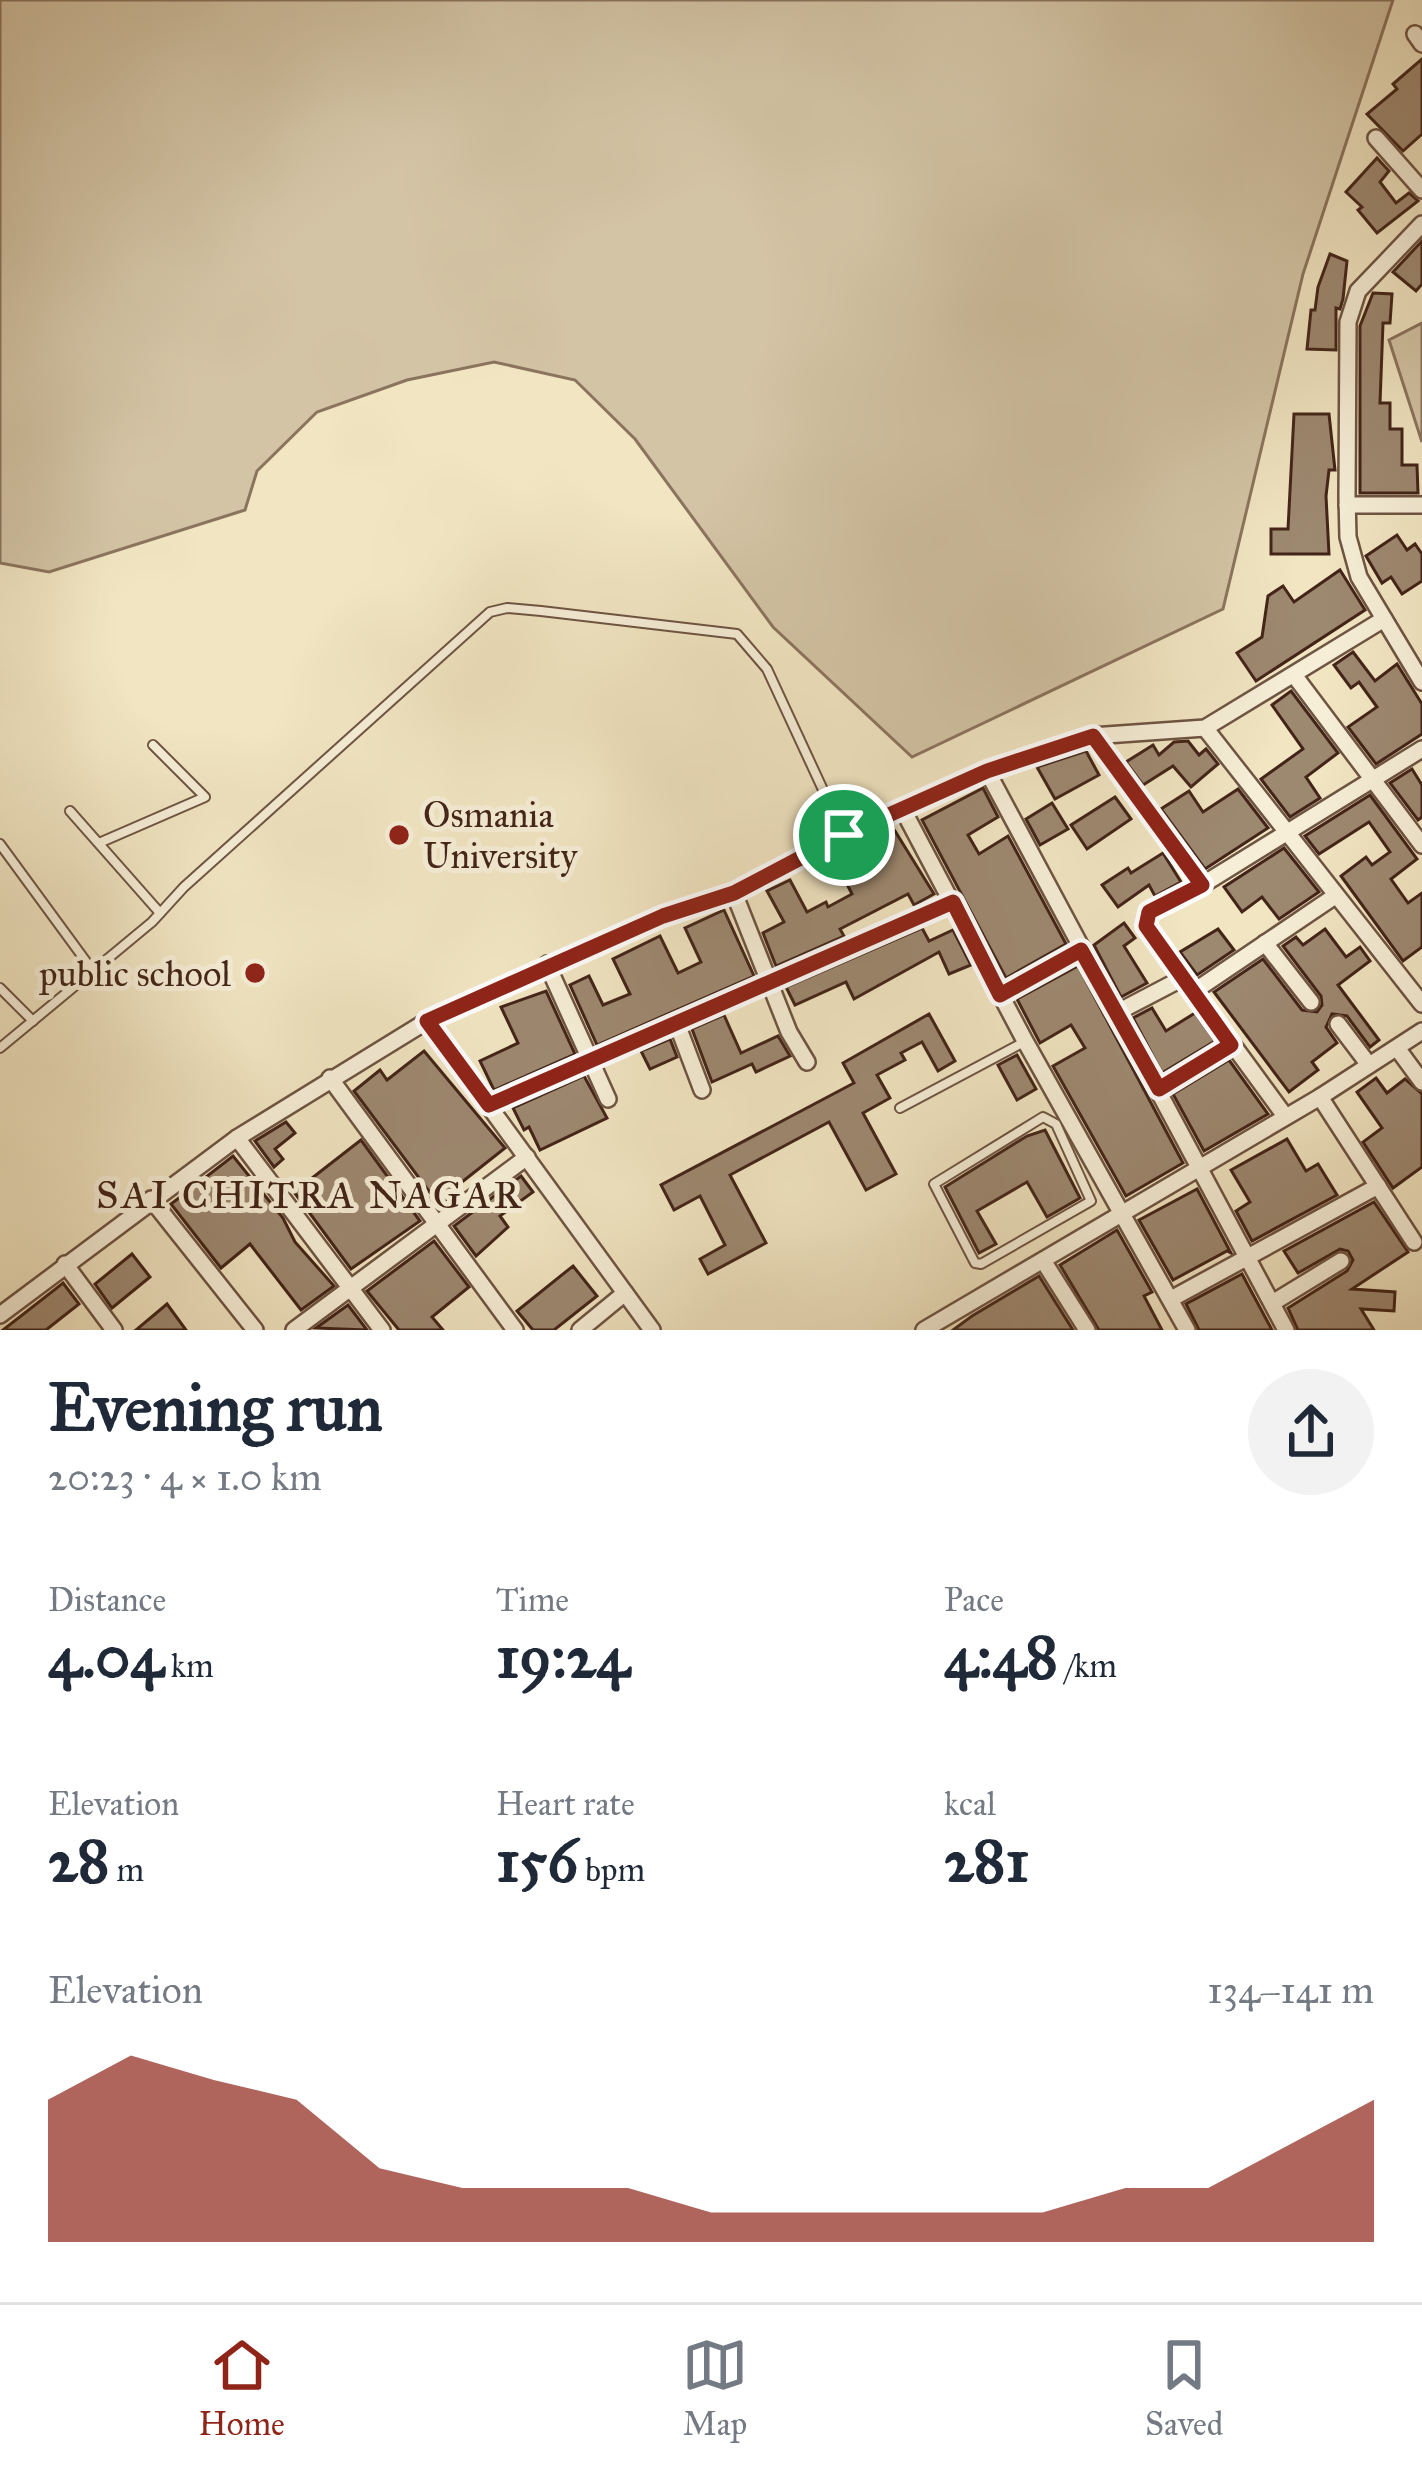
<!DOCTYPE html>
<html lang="en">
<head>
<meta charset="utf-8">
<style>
  body { margin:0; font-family:"IM FELL Great Primer",serif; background:#f2f2f3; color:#1f2937; height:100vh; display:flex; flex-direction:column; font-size:45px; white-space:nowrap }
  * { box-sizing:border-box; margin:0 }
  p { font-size:39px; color:#747a83 }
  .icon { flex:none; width:66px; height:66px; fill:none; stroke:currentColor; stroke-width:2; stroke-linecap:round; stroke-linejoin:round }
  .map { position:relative; height:1330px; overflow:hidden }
  .drawer { display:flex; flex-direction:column; background:#fff; flex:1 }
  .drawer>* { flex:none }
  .pin { position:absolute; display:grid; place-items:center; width:102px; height:102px; color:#fff; margin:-51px; border:6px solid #fff; border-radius:50%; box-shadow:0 3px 12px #0007 }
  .round { display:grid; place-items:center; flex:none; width:126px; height:126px; border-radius:63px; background:#f2f2f3 }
  .summary { display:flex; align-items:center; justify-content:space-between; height:204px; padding:0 48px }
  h1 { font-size:66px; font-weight:700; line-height:90px }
  .stats { display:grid; grid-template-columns:repeat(3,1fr); gap:18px; height:204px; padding:12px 48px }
  .stats div { display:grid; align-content:center }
  .stats b { font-size:60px; font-weight:700 }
  .stats small { font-size:33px; font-weight:400 }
  .stats p { font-size:33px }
  .chart { height:336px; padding:24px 48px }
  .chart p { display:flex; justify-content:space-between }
  .chart svg { width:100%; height:216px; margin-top:12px; fill:#8f2418; opacity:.7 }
  .tabs { display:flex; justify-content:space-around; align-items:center; height:168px; border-top:3px solid #e0e1e3; background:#fff; font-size:33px; color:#747a83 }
  .tabs a { display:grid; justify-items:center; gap:6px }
  .tabs .current { color:#8f2418 }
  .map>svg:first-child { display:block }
  .green { fill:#d3c4a5; stroke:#8b745e; stroke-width:3 }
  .building { fill:#9d8870; stroke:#432418; stroke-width:3 }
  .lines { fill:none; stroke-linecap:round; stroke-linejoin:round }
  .lane-casing { stroke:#6e5442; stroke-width:12 }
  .street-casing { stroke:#6e5442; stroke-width:20 }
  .lane { stroke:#f6eed7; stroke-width:8 }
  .street { stroke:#f6eed7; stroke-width:15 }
  .route-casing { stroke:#fff; stroke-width:24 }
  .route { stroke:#8f2418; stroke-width:15 }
  .poi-dot { fill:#8f2418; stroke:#f6eed7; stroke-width:4.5 }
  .labels { text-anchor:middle; stroke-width:10; stroke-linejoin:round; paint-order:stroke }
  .poi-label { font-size:36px; fill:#432418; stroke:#f6eed7; text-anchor:start }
  .neighbourhood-label { font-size:39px; letter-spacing:3px; fill:#432418; stroke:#f6eed7 }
</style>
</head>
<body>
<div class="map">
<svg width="1422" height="1330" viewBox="0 0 1422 1330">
  <rect width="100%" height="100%" fill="#f1e5c2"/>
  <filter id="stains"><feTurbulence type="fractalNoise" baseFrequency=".00167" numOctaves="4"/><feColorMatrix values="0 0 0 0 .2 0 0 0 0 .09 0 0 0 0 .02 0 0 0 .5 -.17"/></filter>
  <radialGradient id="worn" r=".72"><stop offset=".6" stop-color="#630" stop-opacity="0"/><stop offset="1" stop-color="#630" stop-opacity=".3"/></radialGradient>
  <g class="green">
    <path d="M0 0H1393L1303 274 1223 609 912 757 773 627 635 439 575 380 494 362 407 380 317 412 257 471 245 510 49 572 0 563Z"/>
    <path d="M1422 323V442L1389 340Z"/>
  </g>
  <g class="building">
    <path d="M1422 59V134L1403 151 1367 114 1397 89 1393 84Z"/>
    <path d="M1377 158 1389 171 1380 182 1396 203 1409 193 1418 201 1377 233 1358 210 1362 207 1346 192Z"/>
    <path d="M1422 241V284L1416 291 1393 272Z"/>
    <path d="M1330 254 1347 261 1343 299 1340 309 1336 308V350L1307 349 1311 310H1315L1318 287Z"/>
    <path d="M1373 293 1392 294 1390 323H1383L1380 403H1390V429H1402V465H1417L1418 493H1360V326Z"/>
    <path d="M1294 414H1329L1335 470H1329L1326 496 1329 554H1271V529H1288Z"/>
    <path d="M1397 535 1407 550 1415 544 1422 554V581L1402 594 1391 577 1382 583 1366 556Z"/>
    <path d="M1340 570 1365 610 1256 681 1237 653 1262 637 1268 596 1283 586 1294 602Z"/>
    <path d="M1353 652 1375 681 1397 664 1422 704V734L1376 764 1348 727 1377 707 1359 682 1351 688 1334 665Z"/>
    <path d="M1291 691 1338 753 1306 777 1320 798 1290 817 1261 779 1303 749 1272 705Z"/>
    <path d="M1188 741 1199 755 1206 749 1218 764 1191 787 1173 766 1143 785 1126 762 1153 745 1159 755 1174 742Z"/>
    <path d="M1086 751 1099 775 1055 799 1037 767Z"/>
    <path d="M1412 769 1422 785V817L1418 820 1390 783Z"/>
    <path d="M983 788 998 817 968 835 979 854 1008 836 1066 944 1006 978 922 820Z"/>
    <path d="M1238 789 1268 828 1205 869 1161 809 1189 791 1203 812Z"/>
    <path d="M1370 795 1417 859 1391 879 1408 903 1422 893V947L1403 961 1341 876 1366 857 1372 865 1390 852 1369 822 1319 854 1305 836Z"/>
    <path d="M1115 797 1131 819 1087 849 1071 825Z"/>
    <path d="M1052 803 1068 829 1040 845 1026 819Z"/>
    <path d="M895 831 934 894 914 905 908 894 840 929 844 936 776 966 763 933 784 922 767 891 790 880 807 912 826 902 828 907 852 894 834 859Z"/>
    <path d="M1284 848 1319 892 1279 919 1262 897 1242 912 1224 887Z"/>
    <path d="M1163 853 1181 882 1155 896 1149 885 1118 907 1102 885 1128 868 1131 873Z"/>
    <path d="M724 910 754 976 597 1045 570 985 589 976 603 1005 630 994 613 959 660 936 678 973 701 962 685 928Z"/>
    <path d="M1124 923 1135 938 1124 946 1147 983 1121 997 1094 945Z"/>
    <path d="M922 928 929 941 953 930 971 965 949 974 939 952 854 999 846 982 795 1005 786 987Z"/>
    <path d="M1218 929 1234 950 1197 975 1180 952Z"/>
    <path d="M1325 929 1346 957 1360 947 1370 961 1338 985 1379 1040 1370 1047 1347 1016 1332 1014 1326 1027 1337 1043 1312 1062 1318 1070 1289 1092 1214 992 1263 959 1302 1010 1317 1012 1322 1005 1321 996 1283 946 1296 937 1303 945Z"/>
    <path d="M1078 966 1183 1163 1126 1196 1053 1066 1085 1048 1071 1025 1040 1043 1017 999Z"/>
    <path d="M546 991 575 1054 494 1090 480 1061 518 1043 501 1007Z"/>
    <path d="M1152 1008 1166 1031 1195 1013 1215 1041 1162 1073 1133 1018Z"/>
    <path d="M929 1014 955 1061 938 1071 922 1042 901 1053 905 1060 877 1075 890 1098 863 1113 896 1174 866 1190 829 1122 730 1175 766 1243 708 1274 700 1259 725 1245 700 1196 674 1210 661 1185 854 1083 843 1063Z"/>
    <path d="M724 1015 741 1053 778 1036 790 1056 756 1072 752 1064 712 1082 692 1029Z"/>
    <path d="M670 1039 677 1057 650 1069 641 1051Z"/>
    <path d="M424 1051 505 1148 462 1182 450 1193 453 1197 440 1206 354 1091 380 1070 387 1080Z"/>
    <path d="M1017 1055 1036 1089 1017 1100 998 1065Z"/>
    <path d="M1229 1060 1268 1114 1204 1151 1173 1094Z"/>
    <path d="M584 1076 607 1118 540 1150 529 1127 524 1130 513 1108Z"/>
    <path d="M1376 1078 1387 1093 1405 1079 1422 1094V1167L1393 1188 1363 1142 1382 1128 1357 1092Z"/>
    <path d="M286 1122 295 1133 275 1149 283 1159 274 1167 255 1141Z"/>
    <path d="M1045 1130 1080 1198 1047 1217 1027 1182 977 1211 996 1244 979 1253 945 1187 1027 1136Z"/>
    <path d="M1287 1139 1306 1171 1318 1164 1337 1195 1252 1241 1236 1211 1250 1202 1231 1170Z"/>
    <path d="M361 1140 420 1221 351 1269 294 1192Z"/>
    <path d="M233 1156 283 1218 295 1242 334 1286 301 1310 250 1244 221 1268 171 1204Z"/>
    <path d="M521 1176 533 1192 500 1216 508 1227 476 1256 454 1226Z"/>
    <path d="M1197 1189 1231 1253 1227 1251 1173 1280 1139 1220Z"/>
    <path d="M1374 1202 1408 1252 1352 1289 1395 1292 1394 1311 1361 1309 1374 1330H1298L1288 1308 1347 1271 1353 1260 1348 1251 1340 1249 1298 1273 1284 1251Z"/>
    <path d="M1117 1230 1152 1292 1144 1296 1162 1330H1099L1060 1265Z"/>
    <path d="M434 1241 469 1287 432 1317 443 1330H399L367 1291Z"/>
    <path d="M132 1254 150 1277 112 1308 95 1284Z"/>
    <path d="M573 1266 597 1296 554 1330H533L517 1311Z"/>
    <path d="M1242 1274 1272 1330H1199L1186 1304Z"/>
    <path d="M1039 1276 1073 1330H953L972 1316Z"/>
    <path d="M63 1283 79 1304 46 1330H3Z"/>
    <path d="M167 1304 186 1330H136Z"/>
    <path d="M348 1305 367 1330 316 1328Z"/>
  </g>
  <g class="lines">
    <defs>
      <g id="lane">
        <path d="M70 811 160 913"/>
        <path d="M99 843 205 797 153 745"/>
        <path d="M0 844 93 971"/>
        <path d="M0 988 33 1021"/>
        <path d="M0 1048 152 922 184 887 490 612 507 608 541 611 737 634 767 669 843 833"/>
        <path d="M900 1108 1024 1042"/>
        <path d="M1043 1117 1056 1124 1091 1201 981 1264 975 1263 934 1184Z"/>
      </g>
      <g id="street">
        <path d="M1415 34 1422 44"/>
        <path d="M1376 138 1422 190"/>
        <path d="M1422 224 1358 291 1348 322 1347 497 1348 537 1359 577 1422 682"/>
        <path d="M1347 505H1422"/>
        <path d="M1294 675 1422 845"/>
        <path d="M1205 728 1422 1004"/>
        <path d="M1092 736 1202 885 1422 749"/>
        <path d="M987 771 1286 1330"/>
        <path d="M902 808 1025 1041 1187 1330"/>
        <path d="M1202 885 1149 912 1146 926 1285 1116"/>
        <path d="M734 893 789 1032 807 1062"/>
        <path d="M1265 943 1311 1002"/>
        <path d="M547 964 608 1099"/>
        <path d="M1193 992 1335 896"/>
        <path d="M1000 995 1081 950"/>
        <path d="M1116 1013 1183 978"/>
        <path d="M427 1021 652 1330"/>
        <path d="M677 1024 702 1090"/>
        <path d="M1338 1024 1369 1065"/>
        <path d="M1397 1048 1422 1082"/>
        <path d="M330 1078 515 1330"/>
        <path d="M1159 1089 1231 1045"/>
        <path d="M1320 1097 1414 1242"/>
        <path d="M489 1105 953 901"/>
        <path d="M237 1138 382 1330"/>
        <path d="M151 1199 255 1330"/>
        <path d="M1044 1262 1087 1330"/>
        <path d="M65 1264 114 1330"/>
        <path d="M1171 1299 1378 1186"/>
        <path d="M1274 1302 1341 1261"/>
        <path d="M0 1315 237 1138 427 1021 663 916 734 893 844 834 987 771 1092 736 1205 728 1384 619"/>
        <path d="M294 1330 527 1157"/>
        <path d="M580 1330 625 1293"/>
        <path d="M924 1330 1320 1097 1422 1031"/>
      </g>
    </defs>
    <use href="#lane" class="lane-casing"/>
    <use href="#street" class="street-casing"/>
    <use href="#lane" class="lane"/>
    <use href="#street" class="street"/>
  </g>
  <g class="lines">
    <defs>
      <path id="route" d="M1093 736 1202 885 1149 912 1146 926 1231 1045 1159 1089 1081 950 1000 995 953 902 489 1105 427 1021 663 916 734 893 844 835 987 771Z"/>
    </defs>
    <use href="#route" class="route-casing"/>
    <use href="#route" class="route"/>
  </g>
  <g class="poi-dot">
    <circle cx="399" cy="835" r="12"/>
    <circle cx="255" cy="973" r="12"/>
  </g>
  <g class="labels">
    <g class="poi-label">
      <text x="423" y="827">Osmania<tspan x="423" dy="41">University</tspan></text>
      <text x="231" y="986" text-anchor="end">public school</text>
    </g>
    <g class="neighbourhood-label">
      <text x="310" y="1208">SAI CHITRA NAGAR</text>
    </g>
  </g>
  <rect width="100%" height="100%" filter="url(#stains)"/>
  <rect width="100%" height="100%" fill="url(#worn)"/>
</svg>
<div class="pin" style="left:844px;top:835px;background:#1e9e55"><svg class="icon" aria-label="arrive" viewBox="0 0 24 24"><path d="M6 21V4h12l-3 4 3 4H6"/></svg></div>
</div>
<section class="drawer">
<div class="summary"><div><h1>Evening run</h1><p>20:23 · 4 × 1.0 km</p></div><a class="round"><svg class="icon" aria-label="share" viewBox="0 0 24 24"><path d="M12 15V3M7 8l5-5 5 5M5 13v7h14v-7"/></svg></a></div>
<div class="stats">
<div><p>Distance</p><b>4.04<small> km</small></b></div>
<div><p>Time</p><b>19:24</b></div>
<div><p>Pace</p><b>4:48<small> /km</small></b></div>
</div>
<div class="stats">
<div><p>Elevation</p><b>28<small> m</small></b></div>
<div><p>Heart rate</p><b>156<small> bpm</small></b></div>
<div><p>kcal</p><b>281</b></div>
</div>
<div class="chart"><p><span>Elevation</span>134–141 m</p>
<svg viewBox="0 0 160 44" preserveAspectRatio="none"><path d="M0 44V15L10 6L20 11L30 15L40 29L50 33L60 33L70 33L80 38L90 38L100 38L110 38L120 38L130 33L140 33L150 24L160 15V44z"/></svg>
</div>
</section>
<nav class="tabs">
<a class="current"><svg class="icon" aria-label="home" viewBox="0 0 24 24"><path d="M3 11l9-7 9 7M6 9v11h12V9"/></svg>Home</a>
<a><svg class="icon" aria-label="map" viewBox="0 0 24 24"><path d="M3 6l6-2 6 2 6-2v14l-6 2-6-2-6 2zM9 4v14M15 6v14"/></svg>Map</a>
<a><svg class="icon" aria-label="saved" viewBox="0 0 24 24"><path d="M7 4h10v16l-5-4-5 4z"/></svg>Saved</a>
</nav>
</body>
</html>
